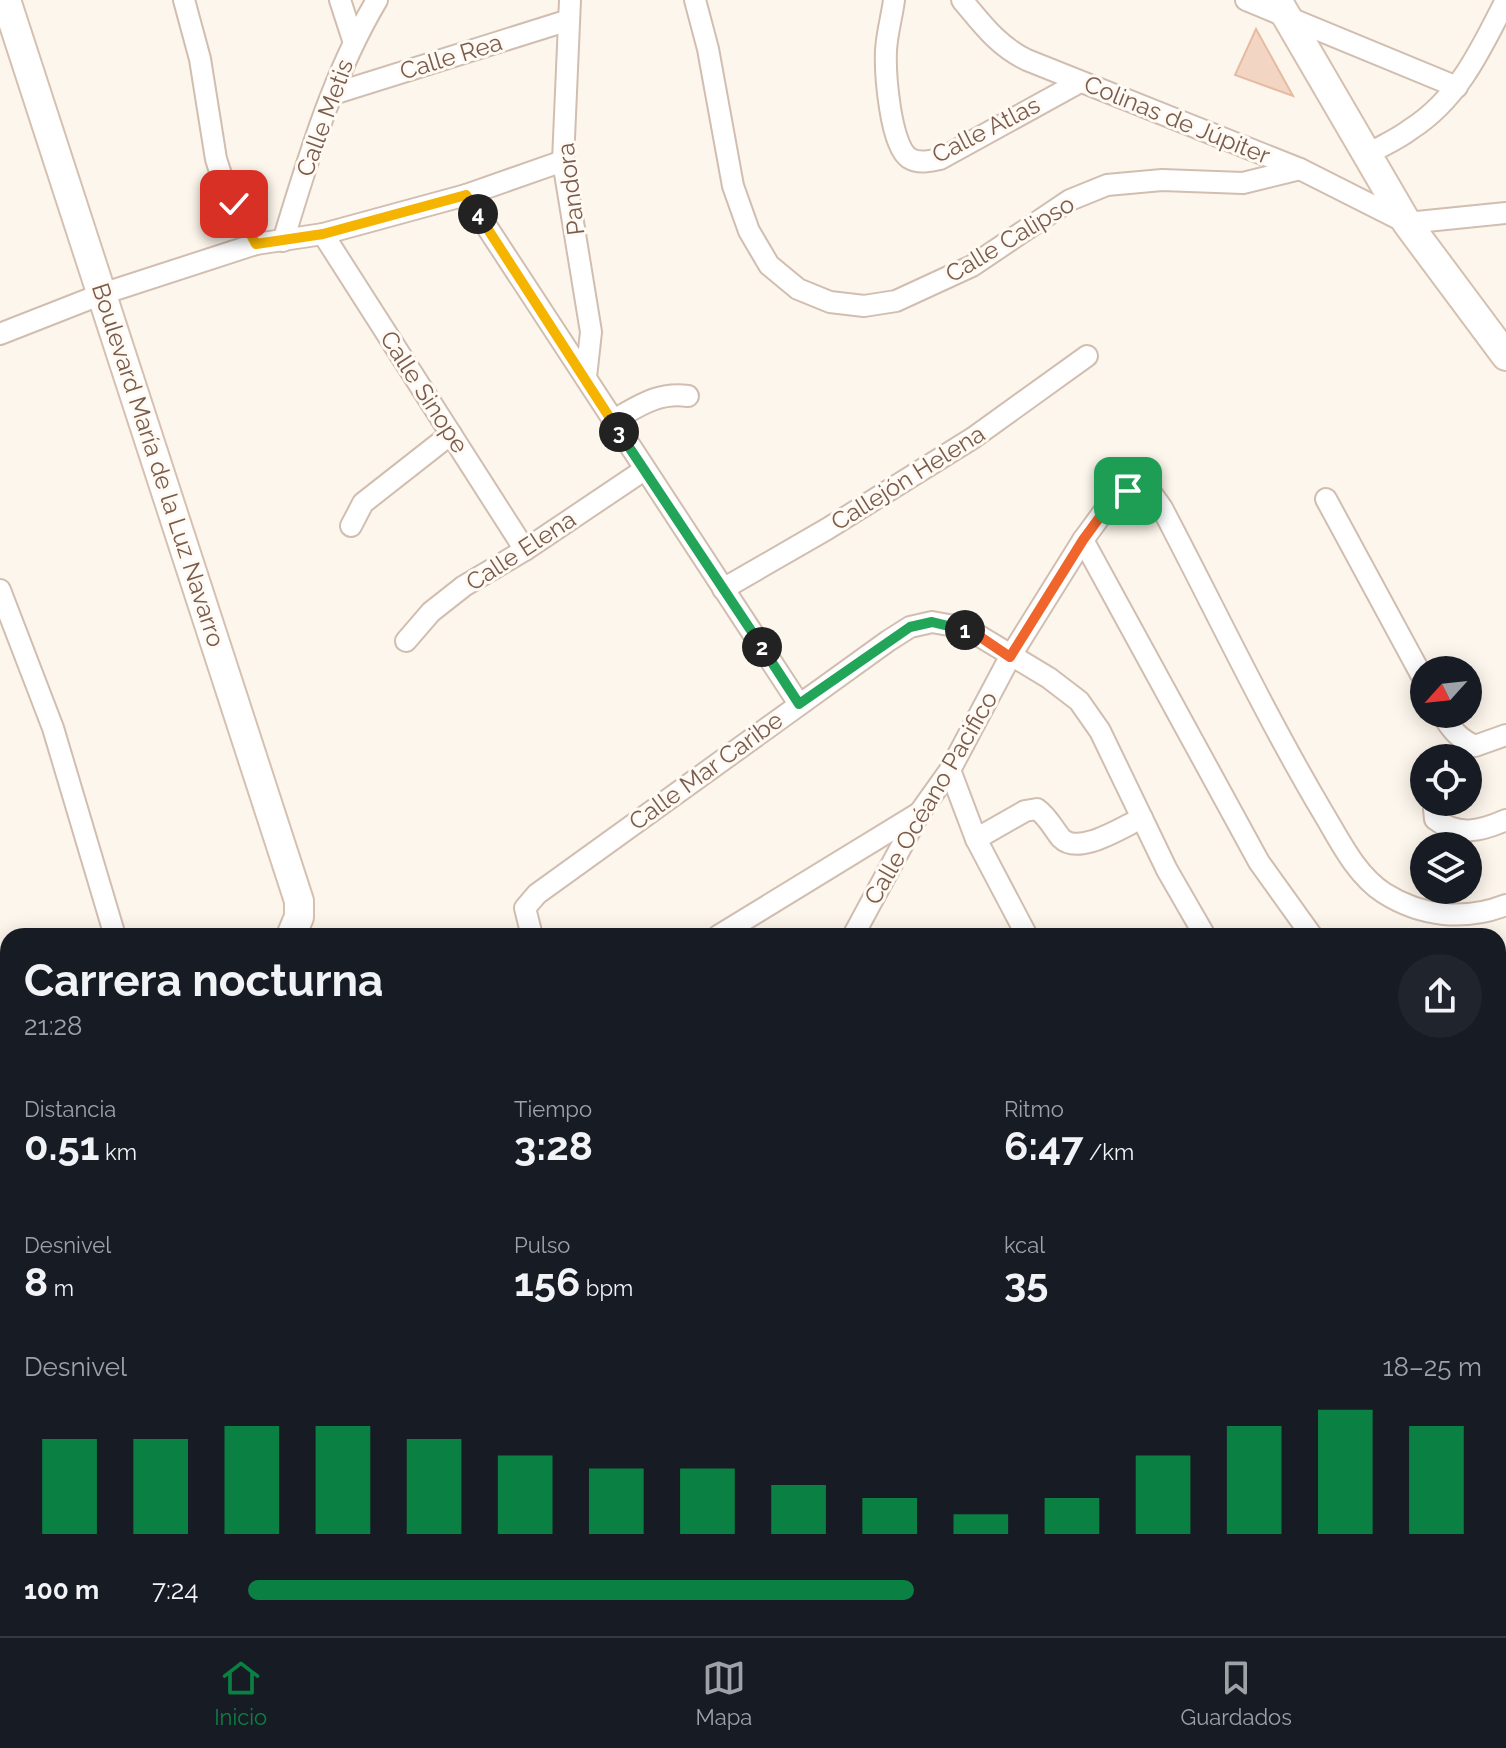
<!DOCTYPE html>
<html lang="es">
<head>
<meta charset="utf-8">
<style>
  body { margin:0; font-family:Raleway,sans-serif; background:#20242c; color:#f1f3f6; height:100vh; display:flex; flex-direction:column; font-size:30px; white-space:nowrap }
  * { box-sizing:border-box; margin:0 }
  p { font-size:26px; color:#9ea1a6 }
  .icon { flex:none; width:44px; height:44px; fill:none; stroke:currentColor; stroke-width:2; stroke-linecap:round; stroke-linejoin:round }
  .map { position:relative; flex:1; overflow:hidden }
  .sheet { position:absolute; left:0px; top:928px; width:1506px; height:708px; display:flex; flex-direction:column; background:#171b24; border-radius:24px 24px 0 0; box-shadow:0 4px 20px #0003 }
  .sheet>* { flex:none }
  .needle { width:52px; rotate:243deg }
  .buttons { position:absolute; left:1410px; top:656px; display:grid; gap:16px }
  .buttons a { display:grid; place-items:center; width:72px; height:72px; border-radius:50%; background:#171b24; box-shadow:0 4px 20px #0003; font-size:40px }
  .pin { position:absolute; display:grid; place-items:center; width:68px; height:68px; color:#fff; margin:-34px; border-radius:16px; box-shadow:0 4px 12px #0006 }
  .km { position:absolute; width:40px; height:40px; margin:-20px; border-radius:50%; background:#222; color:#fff; font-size:22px; line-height:40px; text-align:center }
  .round { display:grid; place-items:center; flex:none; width:84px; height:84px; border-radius:42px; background:#20242c }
  .headline { display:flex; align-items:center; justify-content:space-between; height:136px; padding:0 24px }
  h1 { font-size:44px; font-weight:700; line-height:60px }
  .metrics { display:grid; grid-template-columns:repeat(3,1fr); gap:12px; height:136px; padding:8px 24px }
  .metrics div { display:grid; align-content:center }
  .metrics b { font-size:40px; font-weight:700 }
  .metrics small { font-size:22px; font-weight:400 }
  .metrics p { font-size:22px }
  .chart { height:224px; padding:16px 24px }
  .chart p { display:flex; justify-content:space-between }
  .chart svg { width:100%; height:144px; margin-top:8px; stroke:#0b8043; stroke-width:6 }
  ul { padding:0 24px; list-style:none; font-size:26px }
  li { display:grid; grid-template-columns:128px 96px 1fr; align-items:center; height:60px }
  li i { height:20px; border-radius:10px; background:#0b8043 }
  .tab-bar { display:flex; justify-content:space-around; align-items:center; height:112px; border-top:2px solid #363941; background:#171b24; font-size:22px; color:#9ea1a6 }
  .tab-bar a { display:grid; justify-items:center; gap:4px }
  .tab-bar .current { color:#0b8043 }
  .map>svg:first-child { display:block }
  .building { fill:#f3d5c3; stroke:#e6bba3; stroke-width:2 }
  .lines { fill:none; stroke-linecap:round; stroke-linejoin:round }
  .lane-casing { stroke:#d1beb0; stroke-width:14 }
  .street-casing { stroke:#d1beb0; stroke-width:24 }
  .secondary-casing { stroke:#d6c0b0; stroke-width:32 }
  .lane { stroke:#fff; stroke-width:10 }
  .street { stroke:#fff; stroke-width:20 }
  .secondary { stroke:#fff; stroke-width:28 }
  .split-1-casing { stroke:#fff; stroke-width:16 }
  .split-2-casing { stroke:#fff; stroke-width:16 }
  .split-3-casing { stroke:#fff; stroke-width:16 }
  .split-4-casing { stroke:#fff; stroke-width:16 }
  .split-5-casing { stroke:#fff; stroke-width:16 }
  .split-1 { stroke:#f0652b; stroke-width:10 }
  .split-2 { stroke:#22a559; stroke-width:10 }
  .split-3 { stroke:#22a559; stroke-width:10 }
  .split-4 { stroke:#f5b400; stroke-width:10 }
  .split-5 { stroke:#f5b400; stroke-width:10 }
  .labels { text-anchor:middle; stroke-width:6; stroke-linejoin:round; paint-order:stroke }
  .street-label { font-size:24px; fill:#7a5c4d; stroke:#fffaf3 }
</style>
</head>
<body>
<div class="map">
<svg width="1506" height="1636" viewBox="0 0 1506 1636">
  <rect width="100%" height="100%" fill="#fdf6ec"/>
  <path class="building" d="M1256 29 1293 96 1235 75Z"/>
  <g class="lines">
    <defs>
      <path id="lane" d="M0 1148 8 1163"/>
      <g id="street">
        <path d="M184 0 200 59 216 159 224 184 256 244"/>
        <path d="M340 0 353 40"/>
        <path d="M570 0 563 161 591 332 586 377"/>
        <path d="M695 0 708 49 733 186 749 231 769 265 798 289 830 302 864 306 896 301 972 266 1070 200 1107 185 1162 180 1243 183 1300 169"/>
        <path d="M894 0C892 16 887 33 886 50 885 73 890 145 909 158 919 164 929 161 940 159L1080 82"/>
        <path d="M962 0C982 24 998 46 1027 60L1300 169 1407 223 1506 213"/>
        <path d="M1246 0 1457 87"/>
        <path d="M333 94 569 20"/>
        <path d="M1368 154C1382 146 1398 139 1411 129 1459 98 1481 49 1506 0"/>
        <path d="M466 195 799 704"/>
        <path d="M323 234 525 550"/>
        <path d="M283 241C308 159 333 74 377 0"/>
        <path d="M0 334 102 294 256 244 323 234 466 195 563 161"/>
        <path d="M612 421C639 406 657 392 688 396"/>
        <path d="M1326 499 1424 680"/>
        <path d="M351 526 363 503 451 434"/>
        <path d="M1083 540 1259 862 1312 936"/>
        <path d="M723 589 827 529 973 438 1087 356"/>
        <path d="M0 590 53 728 115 936"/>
        <path d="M406 641 431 612 464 586 525 550 644 470"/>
        <path d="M1442 714C1451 729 1459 739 1475 746L1506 735"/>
        <path d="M950 770 976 839 1027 936"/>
        <path d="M1438 802 1434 809 1435 819C1458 837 1481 831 1506 820"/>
        <path d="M976 839 1025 811 1037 809C1048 817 1053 828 1061 838 1079 856 1122 827 1142 818"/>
        <path d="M532 936 525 908 537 894 888 641 910 627 932 622 954 626 976 634 1049 678 1079 701 1100 731 1167 870 1205 936"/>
        <path d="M718 936 919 813"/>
        <path d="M853 936 920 812 950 770 1010 657 1083 540 1113 499 1128 491 1141 488 1152 494 1162 508C1215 609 1264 713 1322 811 1339 839 1355 874 1384 893 1422 917 1465 921 1506 905"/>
        <path d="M1498 985H1506"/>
        <path d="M1498 1072 1506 1070"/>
        <path d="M1498 1152 1506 1151"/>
        <path d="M1498 1233H1506"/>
        <path d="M1498 1475 1506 1486"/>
        <path d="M1498 1619 1506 1592"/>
        <path d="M0 1625 8 1618"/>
        <path d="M273 1628 281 1636"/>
        <path d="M471 1628 479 1636"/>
        <path d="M739 1628 745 1636"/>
        <path d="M982 1628 991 1636"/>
        <path d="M1213 1628 1221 1636"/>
        <path d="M235 1636 253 1628"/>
        <path d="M1383 1636 1387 1628"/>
      </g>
      <g id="secondary">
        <path d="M6 0 299 901V917L291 936"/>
        <path d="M1277 0 1407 223 1506 356"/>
        <path d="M0 1031 8 1028"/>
        <path d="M1498 1287 1506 1283"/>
        <path d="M793 1636 813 1628"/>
      </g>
    </defs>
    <use href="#lane" class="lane-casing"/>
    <use href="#street" class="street-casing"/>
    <use href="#secondary" class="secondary-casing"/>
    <use href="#lane" class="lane"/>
    <use href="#street" class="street"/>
    <use href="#secondary" class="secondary"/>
  </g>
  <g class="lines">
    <defs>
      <path id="split-1" d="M965 630 976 634 1010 657 1083 540 1113 499 1128 491"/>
      <path id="split-2" d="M762 647 799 704 910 627 932 622 965 630"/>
      <path id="split-3" d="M619 432 762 647"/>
      <path id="split-4" d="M478 214 619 432"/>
      <path id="split-5" d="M234 204 256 244 323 234 466 195 478 214"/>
    </defs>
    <use href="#split-1" class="split-1-casing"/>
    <use href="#split-2" class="split-2-casing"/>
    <use href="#split-3" class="split-3-casing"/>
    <use href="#split-4" class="split-4-casing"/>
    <use href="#split-5" class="split-5-casing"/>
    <use href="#split-1" class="split-1"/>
    <use href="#split-2" class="split-2"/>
    <use href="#split-3" class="split-3"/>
    <use href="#split-4" class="split-4"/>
    <use href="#split-5" class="split-5"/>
  </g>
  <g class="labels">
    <g class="street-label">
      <text transform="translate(451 57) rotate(-17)" y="8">Calle Rea</text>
      <text transform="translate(325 118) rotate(-70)" y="8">Calle Metis</text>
      <text transform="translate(1177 120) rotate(22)" y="8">Colinas de Júpiter</text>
      <text transform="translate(986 130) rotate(-27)" y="8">Calle Atlas</text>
      <text transform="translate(571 189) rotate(-97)" y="8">Pandora</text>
      <text transform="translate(1010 239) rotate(-31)" y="8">Calle Calipso</text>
      <text transform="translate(424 392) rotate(57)" y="8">Calle Sinope</text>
      <text transform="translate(158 465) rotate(72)" y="8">Boulevard María de la Luz Navarro</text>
      <text transform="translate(908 478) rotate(-32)" y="8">Callejón Helena</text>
      <text transform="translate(521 551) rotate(-33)" y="8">Calle Elena</text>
      <text transform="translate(706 771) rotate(-36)" y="8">Calle Mar Caribe</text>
      <text transform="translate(931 798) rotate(-60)" y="8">Calle Océano Pacifico</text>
    </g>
  </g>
</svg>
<div class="buttons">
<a><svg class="needle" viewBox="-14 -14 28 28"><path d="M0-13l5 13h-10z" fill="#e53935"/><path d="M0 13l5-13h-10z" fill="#9ea1a6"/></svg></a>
<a><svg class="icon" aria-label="locate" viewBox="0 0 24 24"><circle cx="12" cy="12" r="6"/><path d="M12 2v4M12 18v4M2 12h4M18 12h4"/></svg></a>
<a><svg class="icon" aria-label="layers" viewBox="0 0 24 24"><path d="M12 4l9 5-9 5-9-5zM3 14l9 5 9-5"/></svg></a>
</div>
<div class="pin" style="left:1128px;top:491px;background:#1e9e55"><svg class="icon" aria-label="arrive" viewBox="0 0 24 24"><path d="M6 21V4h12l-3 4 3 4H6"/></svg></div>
<div class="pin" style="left:234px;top:204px;background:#d93025"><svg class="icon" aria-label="check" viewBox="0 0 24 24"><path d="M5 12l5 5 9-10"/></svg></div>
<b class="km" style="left:965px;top:630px">1</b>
<b class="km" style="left:762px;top:647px">2</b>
<b class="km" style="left:619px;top:432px">3</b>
<b class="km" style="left:478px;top:214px">4</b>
<section class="sheet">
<div class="headline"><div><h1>Carrera nocturna</h1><p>21:28</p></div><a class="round"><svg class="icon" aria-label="share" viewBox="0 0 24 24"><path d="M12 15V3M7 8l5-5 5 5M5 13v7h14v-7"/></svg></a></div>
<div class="metrics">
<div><p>Distancia</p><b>0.51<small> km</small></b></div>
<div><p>Tiempo</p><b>3:28</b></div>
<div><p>Ritmo</p><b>6:47<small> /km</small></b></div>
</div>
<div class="metrics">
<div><p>Desnivel</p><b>8<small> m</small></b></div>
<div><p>Pulso</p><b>156<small> bpm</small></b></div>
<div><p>kcal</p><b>35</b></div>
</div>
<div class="chart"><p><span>Desnivel</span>18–25 m</p>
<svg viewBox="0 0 160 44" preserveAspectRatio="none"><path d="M5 44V15M15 44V15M25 44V11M35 44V11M45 44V15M55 44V20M65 44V24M75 44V24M85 44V29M95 44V33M105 44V38M115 44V33M125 44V20M135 44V11M145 44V6M155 44V11"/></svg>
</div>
<ul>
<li><b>100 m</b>7:24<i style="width:54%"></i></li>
</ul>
</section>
</div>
<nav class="tab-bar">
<a class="current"><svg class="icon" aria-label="home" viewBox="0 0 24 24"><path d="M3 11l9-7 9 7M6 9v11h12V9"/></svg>Inicio</a>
<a><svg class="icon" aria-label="map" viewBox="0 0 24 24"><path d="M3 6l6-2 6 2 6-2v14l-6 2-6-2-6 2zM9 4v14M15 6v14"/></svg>Mapa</a>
<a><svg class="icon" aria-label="saved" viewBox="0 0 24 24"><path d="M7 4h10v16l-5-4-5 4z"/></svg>Guardados</a>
</nav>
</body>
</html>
